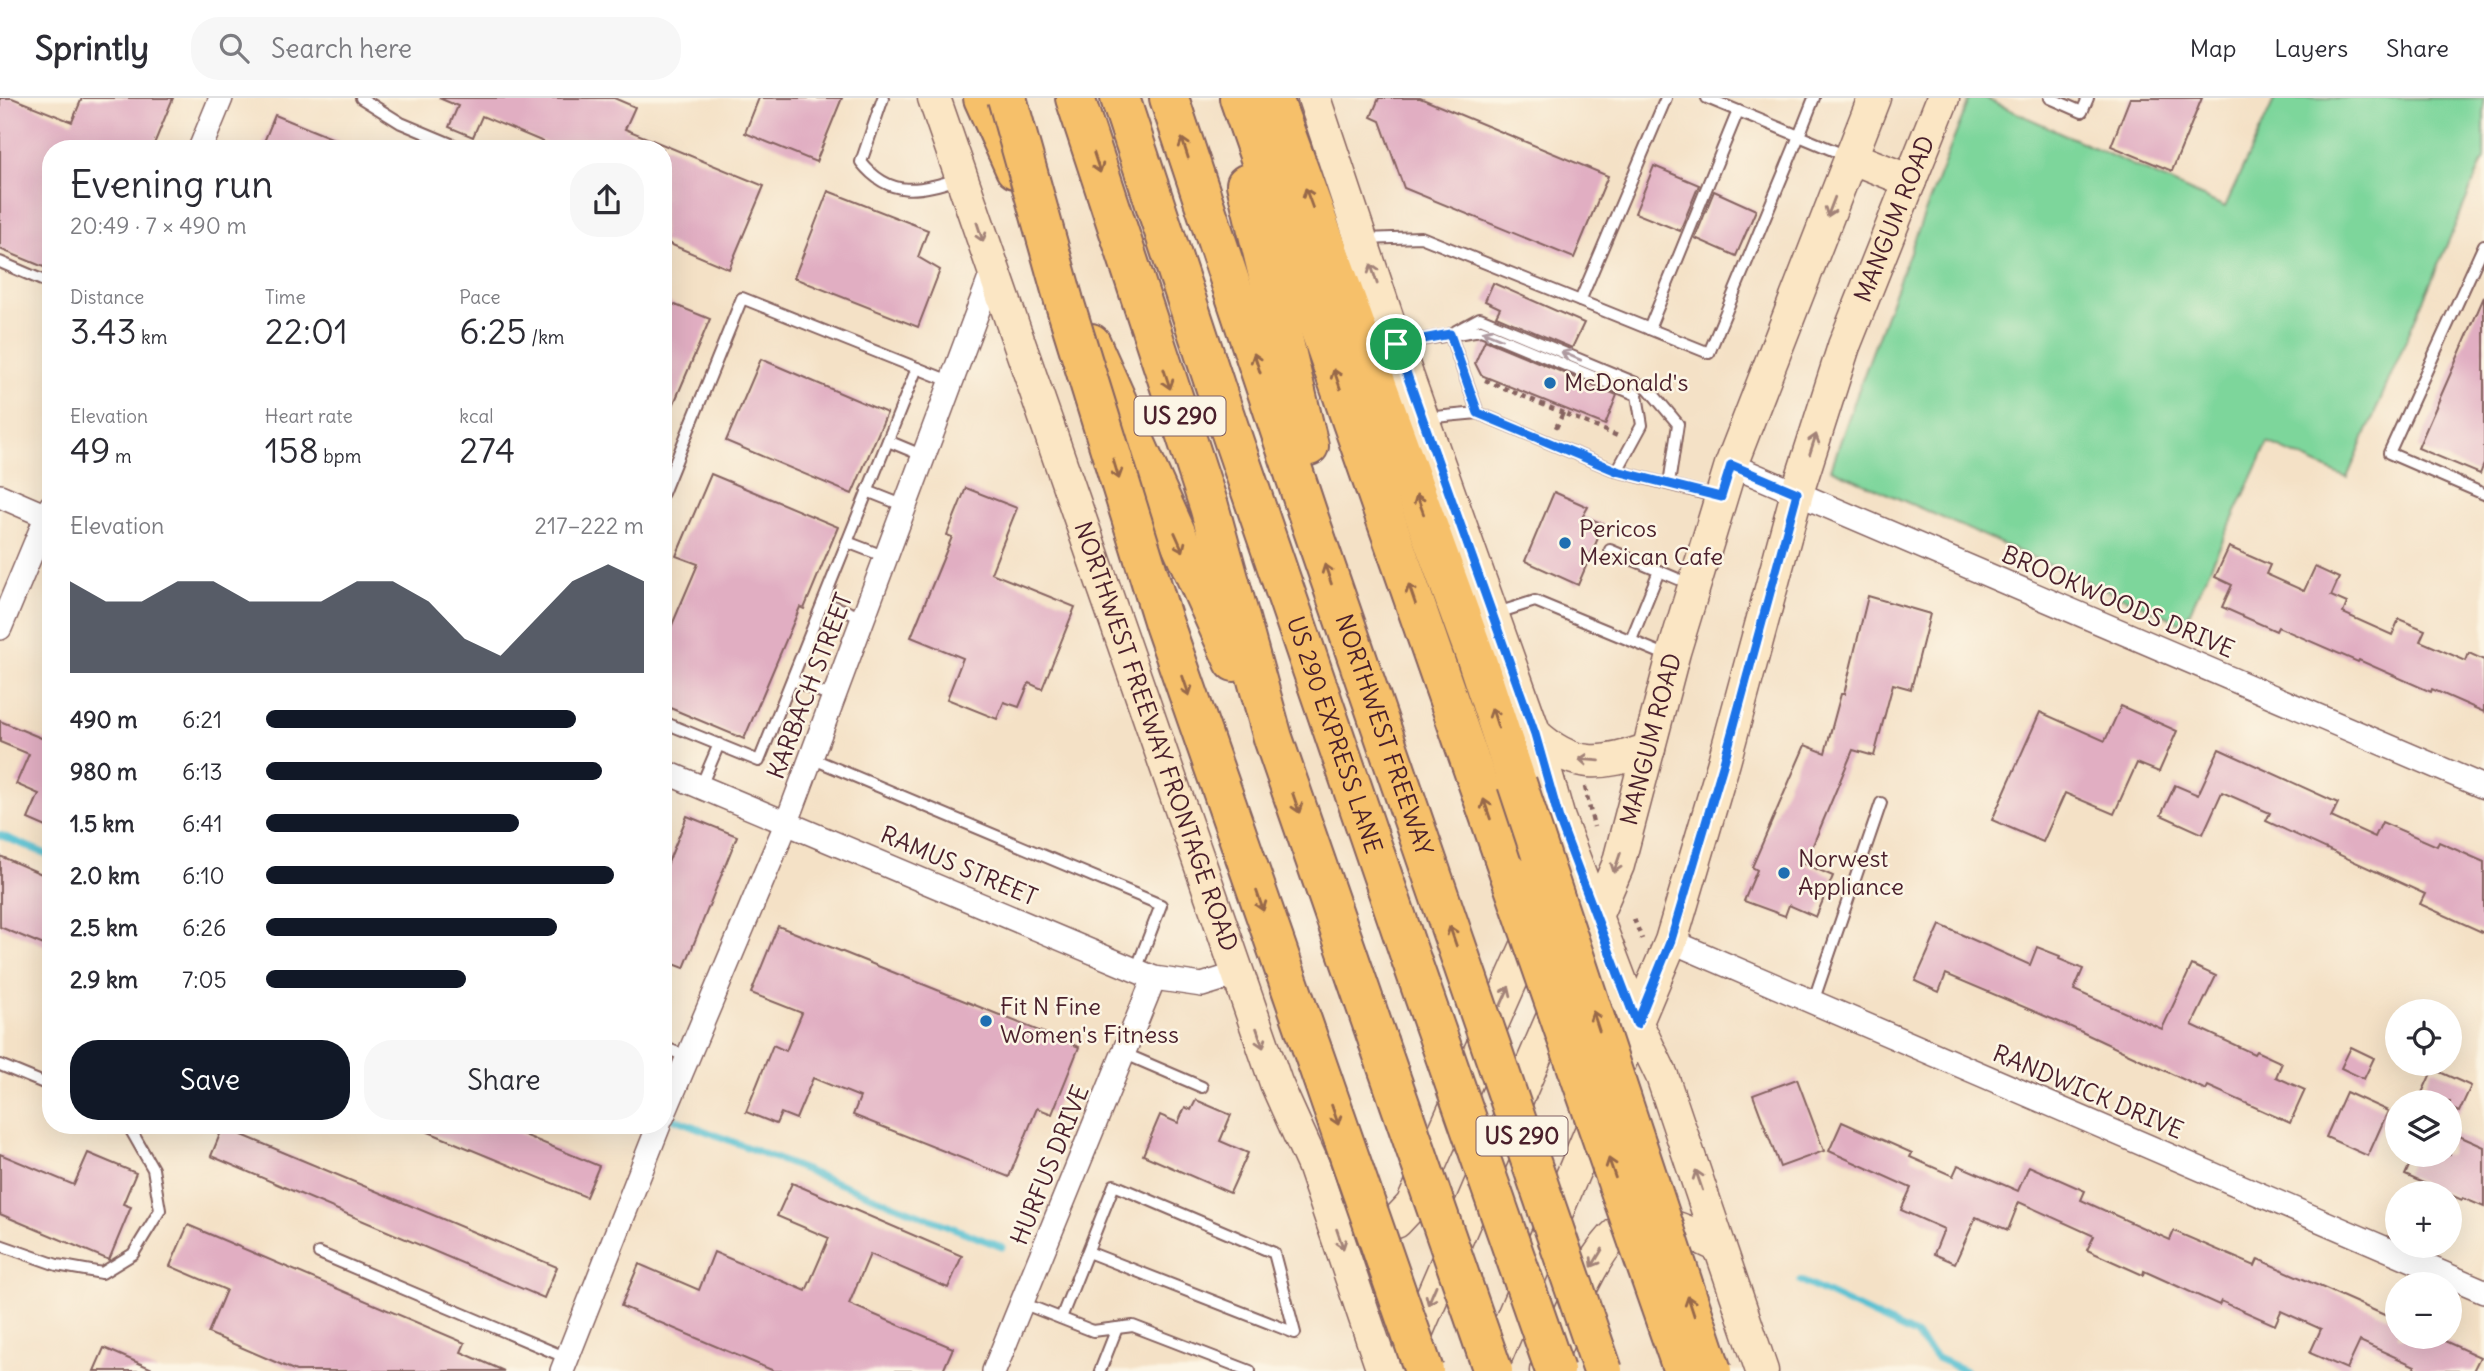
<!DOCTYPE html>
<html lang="en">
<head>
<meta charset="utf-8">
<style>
  body { margin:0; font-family:Delius,sans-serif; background:#f7f7f7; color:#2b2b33; height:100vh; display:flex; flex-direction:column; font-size:26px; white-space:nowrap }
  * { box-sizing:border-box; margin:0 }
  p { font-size:23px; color:#7c7c81 }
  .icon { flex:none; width:38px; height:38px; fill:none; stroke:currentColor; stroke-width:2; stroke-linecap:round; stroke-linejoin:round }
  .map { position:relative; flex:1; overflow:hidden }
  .panel { position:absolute; left:42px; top:42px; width:630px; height:994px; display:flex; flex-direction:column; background:#fff; border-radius:28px; box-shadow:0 7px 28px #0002 }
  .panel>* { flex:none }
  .tools { position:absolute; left:2385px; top:901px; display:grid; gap:14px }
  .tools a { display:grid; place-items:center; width:77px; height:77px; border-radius:50%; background:#fff; box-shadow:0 7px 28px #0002; font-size:35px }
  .pin { position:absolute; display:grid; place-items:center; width:60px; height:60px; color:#fff; margin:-30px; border:4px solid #fff; border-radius:50%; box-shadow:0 2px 7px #0007 }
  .round { display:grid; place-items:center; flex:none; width:74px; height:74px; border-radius:28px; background:#f7f7f7 }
  .head { display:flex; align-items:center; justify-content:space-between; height:119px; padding:0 28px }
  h1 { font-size:38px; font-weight:600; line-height:52px }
  .figures { display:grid; grid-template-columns:repeat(3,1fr); gap:10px; height:119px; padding:7px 28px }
  .figures div { display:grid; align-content:center }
  .figures b { font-size:35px; font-weight:600 }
  .figures small { font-size:19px; font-weight:400 }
  .figures p { font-size:19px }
  .chart { height:196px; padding:14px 28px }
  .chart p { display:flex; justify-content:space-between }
  .chart svg { width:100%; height:126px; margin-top:7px; fill:#111827; opacity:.7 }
  .primary-button { display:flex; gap:14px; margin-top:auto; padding:14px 28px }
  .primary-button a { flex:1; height:80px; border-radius:28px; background:#111827; color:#fff; font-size:28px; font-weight:600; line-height:80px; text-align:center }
  .primary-button a+a { background:#f7f7f7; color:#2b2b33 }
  ul { padding:0 28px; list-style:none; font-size:23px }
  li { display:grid; grid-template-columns:112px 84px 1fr; align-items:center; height:52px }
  li i { height:18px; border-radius:9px; background:#111827 }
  header { display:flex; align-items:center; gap:42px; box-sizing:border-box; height:98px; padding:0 35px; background:#fff; border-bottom:2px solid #e1e1e2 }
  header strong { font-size:33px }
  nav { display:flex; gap:38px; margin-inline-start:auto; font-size:24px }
  .search { width:490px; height:63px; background:#f7f7f7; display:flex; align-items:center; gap:18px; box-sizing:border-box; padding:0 24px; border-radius:28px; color:#7c7c81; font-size:26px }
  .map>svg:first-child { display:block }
  .green { fill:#7dd69b; stroke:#647a63; stroke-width:2 }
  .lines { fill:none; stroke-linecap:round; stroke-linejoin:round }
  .stream { stroke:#55bfd1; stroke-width:7 }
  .building { fill:#e1aec2 }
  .service-casing { stroke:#866361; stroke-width:14 }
  .minor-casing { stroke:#866361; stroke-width:26 }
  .secondary-casing { stroke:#866361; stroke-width:35 }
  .motorway-casing { stroke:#866361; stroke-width:42 }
  .path { stroke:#866361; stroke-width:4.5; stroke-dasharray:5 5; stroke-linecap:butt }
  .service { stroke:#fff; stroke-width:10 }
  .minor { stroke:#fff; stroke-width:23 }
  .secondary { stroke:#fbe6c4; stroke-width:32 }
  .motorway { stroke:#f6c06b; stroke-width:38 }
  .motorway-bridge-casing { stroke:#866361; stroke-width:42; stroke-linecap:butt }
  .motorway-bridge { stroke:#f6c06b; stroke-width:38 }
  .oneway { stroke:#976748 }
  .oneway2 { stroke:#a28278 }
  .oneway3 { stroke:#ae9aa0 }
  .route-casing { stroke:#fff; stroke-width:14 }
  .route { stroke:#1a73e8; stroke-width:9 }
  .poi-dot { fill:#1f6fb2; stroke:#fcf5e5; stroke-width:2.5 }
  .labels { text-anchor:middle; stroke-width:5; stroke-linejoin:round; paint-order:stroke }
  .shield { fill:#fcf5e5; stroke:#7f5f63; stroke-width:2 }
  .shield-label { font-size:23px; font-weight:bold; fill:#4a1f2b }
  .street-label { font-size:24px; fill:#4a1f2b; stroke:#fcf5e5 }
  .poi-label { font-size:24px; fill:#4a1f2b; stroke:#fcf5e5; text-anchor:start }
</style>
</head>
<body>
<header>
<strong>Sprintly</strong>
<div class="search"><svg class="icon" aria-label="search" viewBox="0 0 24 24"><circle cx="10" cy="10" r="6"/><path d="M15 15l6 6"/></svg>Search here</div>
<nav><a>Map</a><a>Layers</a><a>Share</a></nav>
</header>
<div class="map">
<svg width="2484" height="1273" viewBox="0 0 2484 1273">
  <rect width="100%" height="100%" fill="#fcf5e5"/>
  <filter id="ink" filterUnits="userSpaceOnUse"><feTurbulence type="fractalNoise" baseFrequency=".0143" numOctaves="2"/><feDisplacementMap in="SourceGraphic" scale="14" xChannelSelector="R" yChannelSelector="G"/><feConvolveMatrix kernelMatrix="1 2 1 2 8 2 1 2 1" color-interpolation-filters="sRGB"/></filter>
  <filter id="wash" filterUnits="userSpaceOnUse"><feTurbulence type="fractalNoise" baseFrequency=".00686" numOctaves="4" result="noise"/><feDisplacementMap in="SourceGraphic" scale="28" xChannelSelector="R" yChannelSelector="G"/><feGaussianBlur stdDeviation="1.57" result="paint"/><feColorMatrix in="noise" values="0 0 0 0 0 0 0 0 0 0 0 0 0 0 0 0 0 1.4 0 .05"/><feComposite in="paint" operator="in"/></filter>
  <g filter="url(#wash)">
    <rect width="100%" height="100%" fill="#f4e1c6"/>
    <path class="green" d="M1970 0H1984L2225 109 2275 0H2484V60L2347 380 2268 345 2184 526 1831 371C1873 246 1921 123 1970 0Z"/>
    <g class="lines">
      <g class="stream">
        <path d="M0 737 51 758"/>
        <path d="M667 1018 1002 1149"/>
        <path d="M1801 1183 1915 1237 1937 1260 1966 1273"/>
      </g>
    </g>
    <g id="blocks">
      <g class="building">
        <path d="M0 0H12L72 24 82 0H173L152 51H51V172L0 151Z"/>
        <path d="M439 0H614L635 9 625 31 764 88 729 171 663 143V51H560L482 18 473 39 449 29 458 8Z"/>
        <path d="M759 0H842L816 64 745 35Z"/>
        <path d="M1379 0H1420L1608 78 1574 160 1404 90 1380 23 1371 19Z"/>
        <path d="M2130 0H2202L2172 73 2111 48Z"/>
        <path d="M275 17 356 50V51H261Z"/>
        <path d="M1654 68 1699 87 1680 133 1635 115Z"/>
        <path d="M828 93 928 132 918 159 940 172 918 229 794 180Z"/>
        <path d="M1714 93 1756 112 1736 158 1695 140Z"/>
        <path d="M1493 185 1584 225 1572 250 1496 218 1500 210 1485 203Z"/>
        <path d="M2484 199V366L2480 376 2418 350Z"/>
        <path d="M663 202 710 221 663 331Z"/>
        <path d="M1485 242 1617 297 1605 327 1481 277 1475 265Z"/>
        <path d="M761 261 887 315 852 396 726 343Z"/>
        <path d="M711 376 838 429 804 511 800 509 744 641 663 607V548L698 466 676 458Z"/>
        <path d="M966 390 1017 410 991 475 1075 509 1042 591 1029 585 1019 609 1004 604 997 621 947 601 963 560 911 539 952 439 947 437Z"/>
        <path d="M1554 394 1588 409 1583 418 1604 426 1578 487 1525 463Z"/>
        <path d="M2229 449 2270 467 2266 476 2304 493 2315 469 2339 480 2331 498 2347 505 2343 515 2392 537 2399 521 2425 532 2420 543 2466 563 2469 555 2484 562V614L2432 591 2431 594 2359 562 2358 564 2278 529 2276 533 2222 509 2232 487 2215 479Z"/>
        <path d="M1868 498 1930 516 1911 591 1893 586 1874 658 1853 652 1805 766 1833 778 1816 819 1789 807 1785 818 1744 803 1757 772 1752 769 1805 647 1825 655 1841 596H1844Z"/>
        <path d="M2121 608 2177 633 2159 674 2137 665 2114 716 2065 695 2043 744 1992 722 2040 614 2105 643Z"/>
        <path d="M0 623 51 644V731L28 721 39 696 16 686 29 656 0 644Z"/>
        <path d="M2219 651 2338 705 2331 719 2375 739 2382 724 2437 748 2439 744 2484 764V835L2420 806 2425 796 2266 723 2270 715 2222 694 2203 736 2161 717 2175 687 2198 697Z"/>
        <path d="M687 718 737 738 684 870 663 862V777Z"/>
        <path d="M0 758 51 780V850L0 829Z"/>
        <path d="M1940 827 2030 867 2037 849 2060 858 2059 861 2083 871 2074 892 2162 931 2192 867 2216 878 2192 927 2254 956 2256 953 2282 965 2276 979 2305 992 2290 1025 2208 988 2206 992 2071 929 1946 876 1939 894 1915 883Z"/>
        <path d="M778 828 1079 949 1052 1016 1037 1010 1009 1079 853 1017 860 999 813 980 796 1021 781 1015 776 1026 746 1014 773 947 786 953 802 915 751 895Z"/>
        <path d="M2351 949 2374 960 2364 981 2341 970Z"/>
        <path d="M2433 971 2471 988 2459 1014 2450 1010V1004H2437L2421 997Z"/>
        <path d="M1797 981 1824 1053 1780 1069 1753 997Z"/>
        <path d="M2346 994 2388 1013 2368 1058 2326 1039Z"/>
        <path d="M1196 1002 1231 1017 1220 1043 1248 1055 1230 1095 1143 1057 1160 1017 1178 1025 1185 1009 1191 1012Z"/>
        <path d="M1842 1024 1912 1055 1910 1059 1953 1078 1958 1067 2018 1093 2029 1068 2085 1093 2081 1102 2170 1142 2174 1133 2255 1168 2258 1161 2398 1223V1239H2436L2480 1259 2473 1273H2413L2415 1268 2360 1243 2347 1271 2310 1255 2321 1231 2281 1213 2275 1227 2221 1203 2219 1207 2144 1173 2143 1177 2087 1152 2094 1138 2019 1104 2008 1132 1976 1119 1955 1165 1934 1156 1944 1131 1901 1112 1911 1090 1829 1053Z"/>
        <path d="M500 1027 599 1068 586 1099 414 1028Z"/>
        <path d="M223 1029 557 1169 544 1200 211 1058Z"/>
        <path d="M2450 1034 2484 1049V1109L2463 1100 2462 1102 2405 1077 2414 1057H2450Z"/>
        <path d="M88 1055 136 1075 123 1106 131 1109 109 1162 0 1116V1056L74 1087Z"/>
        <path d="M792 1085 962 1158 948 1190 870 1156 849 1206 953 1250 943 1273H774L621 1208 639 1166 699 1192 714 1154 806 1193 829 1140 777 1118Z"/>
        <path d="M188 1127 465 1245 461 1254 504 1273H296L208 1235 226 1192 170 1168Z"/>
        <path d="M104 1250 157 1273H94Z"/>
      </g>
    </g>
  </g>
  <g filter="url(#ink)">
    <use href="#blocks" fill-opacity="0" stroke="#866361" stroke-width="2"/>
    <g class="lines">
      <defs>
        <g id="service">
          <path d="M361 0 401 25 463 51"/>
          <path d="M883 0 861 64C890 101 920 93 961 80"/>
          <path d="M1707 0 1799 38 1814 0"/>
          <path d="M2050 0 2082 14 2088 0"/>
          <path d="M1365 141 1421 139 1709 255 1799 38 1849 59"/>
          <path d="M2484 147 2389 355 2484 396"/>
          <path d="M0 164 51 186"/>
          <path d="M1580 203 1666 0"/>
          <path d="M1649 231 1738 13"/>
          <path d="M1456 233 1480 220 1648 290 1678 326 1669 386"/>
          <path d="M1450 236 1478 315"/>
          <path d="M1400 245 1481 232 1637 297 1642 327 1617 373"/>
          <path d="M1424 320 1478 315 1617 373 1718 399"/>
          <path d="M888 343 924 358"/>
          <path d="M867 393 905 408"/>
          <path d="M663 395 742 200 952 284"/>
          <path d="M847 444 886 459"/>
          <path d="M1610 452 1659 473 1631 542"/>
          <path d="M1659 473 1692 487"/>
          <path d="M823 504 863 520"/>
          <path d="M1494 516 1535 503 1668 558"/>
          <path d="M792 582 833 599"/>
          <path d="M663 624 759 663 917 270"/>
          <path d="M811 660 1161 807 1136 872"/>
          <path d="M701 688 719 646"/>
          <path d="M1813 904 1881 705"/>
          <path d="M663 949 688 959"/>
          <path d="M1123 955 1202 989"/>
          <path d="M0 967 51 988"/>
          <path d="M0 1147 57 1167 102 1175 133 1156 160 1112 153 1071 128 1027"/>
          <path d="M319 1155 567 1260"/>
          <path d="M1022 1205 1093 1233 1133 1228 1250 1273"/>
          <path d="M1061 1220 1114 1087 1274 1155 1295 1235 1088 1154"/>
          <path d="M1100 1273 1117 1230"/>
        </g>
        <g id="minor">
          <path d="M200 51 221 0"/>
          <path d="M1731 367 2484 689"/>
          <path d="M0 398 51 420"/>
          <path d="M0 530 51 408"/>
          <path d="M663 673 1154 880 1202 887 1238 876"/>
          <path d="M1671 843 2484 1193"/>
          <path d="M663 1018 787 724 993 172"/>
          <path d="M562 1273 659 1027"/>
          <path d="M994 1273 1154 880"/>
        </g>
        <g id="secondary">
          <path id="s1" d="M934 0 1276 985 1313 1067 1383 1273"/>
          <path d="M1314 0 1396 246 1535 636 1559 721 1637 926 1662 978 1762 1273"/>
          <path d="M1850 59 1910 83"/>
          <path d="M1535 636C1573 671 1602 668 1649 651"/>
          <path d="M1354 1116 1376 1129 1396 1124 1412 1107 1536 827"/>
          <path id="s2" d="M1400 1273 1618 767 1674 554 1731 367 1874 0"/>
          <path id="s3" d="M1490 1273 1671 843 1724 664 1797 395 1844 248 1943 0"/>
          <path d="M1546 1273C1561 1238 1598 1124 1641 1124 1670 1124 1693 1136 1718 1148"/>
        </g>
        <g id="motorway">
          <path d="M983 0 1015 71"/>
          <path d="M1075 0 1209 408 1273 640 1378 943"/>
          <path id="s4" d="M1120 0 1221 306 1411 861"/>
          <path id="s5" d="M1169 0 1310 423 1441 803"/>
          <path d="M1239 0 1509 775"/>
          <path d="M1273 0 1477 563 1517 685"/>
          <path d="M1246 86 1309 348"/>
          <path d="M1091 245 1234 564"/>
        </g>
      </defs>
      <use href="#service" class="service-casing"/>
      <use href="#minor" class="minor-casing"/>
      <use href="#secondary" class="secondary-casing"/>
      <use href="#motorway" class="motorway-casing"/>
      <g class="path">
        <path d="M1485 282 1563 315 1565 311"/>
        <path d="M1556 330 1563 315 1620 339"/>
        <path d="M1585 689 1594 729"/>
        <path d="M1634 821 1642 841"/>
      </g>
      <use href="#service" class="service"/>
      <use href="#minor" class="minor"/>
      <use href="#secondary" class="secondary"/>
      <use href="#motorway" class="motorway"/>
      <defs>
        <g id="motorway-bridge">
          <path d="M1007 0 1064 203 1164 526 1424 1273"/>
          <path d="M1517 685 1712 1273"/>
          <path d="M1509 775 1683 1273"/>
          <path d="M1441 803 1603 1273"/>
          <path d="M1411 861 1555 1273"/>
          <path d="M1378 943 1493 1273"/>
        </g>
      </defs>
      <use href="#motorway-bridge" class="motorway-bridge-casing"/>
      <use href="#motorway-bridge" class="motorway-bridge"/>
    </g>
    <defs><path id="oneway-shaft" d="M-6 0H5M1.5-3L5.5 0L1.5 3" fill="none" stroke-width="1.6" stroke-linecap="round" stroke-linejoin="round" transform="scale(1.75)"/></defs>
    <g class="oneway">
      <use href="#oneway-shaft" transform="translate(1185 50) rotate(-108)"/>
      <use href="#oneway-shaft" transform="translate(1097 65) rotate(72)"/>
      <use href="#oneway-shaft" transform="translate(1309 100) rotate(-110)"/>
      <use href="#oneway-shaft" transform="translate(1257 265) rotate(-108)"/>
      <use href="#oneway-shaft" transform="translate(1167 281) rotate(72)"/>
      <use href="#oneway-shaft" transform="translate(1337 281) rotate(-109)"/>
      <use href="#oneway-shaft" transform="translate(1116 371) rotate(73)"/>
      <use href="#oneway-shaft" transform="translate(1420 406) rotate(-110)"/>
      <use href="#oneway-shaft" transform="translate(1179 444) rotate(66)"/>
      <use href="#oneway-shaft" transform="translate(1328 476) rotate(-109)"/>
      <use href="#oneway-shaft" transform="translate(1412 496) rotate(-109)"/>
      <use href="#oneway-shaft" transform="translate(1186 588) rotate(71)"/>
      <use href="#oneway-shaft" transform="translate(1495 620) rotate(-108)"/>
      <use href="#oneway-shaft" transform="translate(1296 705) rotate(71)"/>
      <use href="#oneway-shaft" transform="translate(1487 711) rotate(-109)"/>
      <use href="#oneway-shaft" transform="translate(1260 803) rotate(71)"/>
      <use href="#oneway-shaft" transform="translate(1453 838) rotate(-109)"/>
      <use href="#oneway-shaft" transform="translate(1596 923) rotate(-108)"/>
      <use href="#oneway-shaft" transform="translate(1335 1017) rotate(71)"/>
      <use href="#oneway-shaft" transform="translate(1612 1070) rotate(-109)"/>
      <use href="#oneway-shaft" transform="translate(1691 1208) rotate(-108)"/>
    </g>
    <g class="oneway2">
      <use href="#oneway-shaft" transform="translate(1831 109) rotate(111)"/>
      <use href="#oneway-shaft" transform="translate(980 134) rotate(72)"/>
      <use href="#oneway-shaft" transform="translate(1374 176) rotate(-108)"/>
      <use href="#oneway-shaft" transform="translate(1813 346) rotate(-72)"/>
      <use href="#oneway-shaft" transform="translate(1589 662) rotate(-175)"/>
      <use href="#oneway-shaft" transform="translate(1617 765) rotate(109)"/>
      <use href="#oneway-shaft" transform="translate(1505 898) rotate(-66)"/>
      <use href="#oneway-shaft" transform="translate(1260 940) rotate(71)"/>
      <use href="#oneway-shaft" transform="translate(1699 1082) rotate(-109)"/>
      <use href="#oneway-shaft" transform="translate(1340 1141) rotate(71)"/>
      <use href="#oneway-shaft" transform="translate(1597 1160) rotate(121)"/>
      <use href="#oneway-shaft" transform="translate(1432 1197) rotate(113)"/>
    </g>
    <g class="oneway3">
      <use href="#oneway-shaft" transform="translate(1492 237) rotate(-158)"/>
      <use href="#oneway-shaft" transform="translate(1571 258) rotate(-157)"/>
    </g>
  </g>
  <g class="lines" filter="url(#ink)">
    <defs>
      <path id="route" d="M1450 236 1478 315 1617 373 1721 399 1731 367 1797 395 1724 664 1671 842 1637 926 1559 721 1535 636 1396 246Z"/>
    </defs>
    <use href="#route" class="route-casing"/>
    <use href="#route" class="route"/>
  </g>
  <g class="poi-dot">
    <circle cx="1550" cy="285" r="7"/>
    <circle cx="1565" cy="445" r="7"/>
    <circle cx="1784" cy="775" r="7"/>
    <circle cx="986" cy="923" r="7"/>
  </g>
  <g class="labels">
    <g class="shield">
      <rect x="1134.5" y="298.5" width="91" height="39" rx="5"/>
      <rect x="1476.5" y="1018.5" width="91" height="39" rx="5"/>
    </g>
    <g class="shield-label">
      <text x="1180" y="326">US 290</text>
      <text x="1522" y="1046">US 290</text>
    </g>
    <g class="street-label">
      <text dy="8" stroke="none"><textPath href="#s3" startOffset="1223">MANGUM ROAD</textPath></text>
      <text transform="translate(2118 504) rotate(23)" y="8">BROOKWOODS DRIVE</text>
      <text transform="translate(810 588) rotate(-69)" y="8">KARBACH STREET</text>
      <text dy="8" stroke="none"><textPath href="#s5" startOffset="672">NORTHWEST FREEWAY</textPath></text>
      <text dy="8" stroke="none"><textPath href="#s1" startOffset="676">NORTHWEST FREEWAY FRONTAGE ROAD</textPath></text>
      <text dy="8" stroke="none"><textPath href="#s4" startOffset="672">US 290 EXPRESS LANE</textPath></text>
      <text dy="8" stroke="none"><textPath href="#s2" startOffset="681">MANGUM ROAD</textPath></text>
      <text transform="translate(959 768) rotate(23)" y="8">RAMUS STREET</text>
      <text transform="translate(2088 994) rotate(23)" y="8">RANDWICK DRIVE</text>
      <text transform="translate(1050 1067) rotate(-68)" y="8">HURFUS DRIVE</text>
    </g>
    <g class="poi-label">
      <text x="1564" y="293">McDonald's</text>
      <text x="1579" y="439">Pericos<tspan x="1579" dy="28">Mexican Cafe</tspan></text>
      <text x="1798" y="769">Norwest<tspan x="1798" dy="28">Appliance</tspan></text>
      <text x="1000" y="917">Fit N Fine<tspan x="1000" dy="28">Women's Fitness</tspan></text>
    </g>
  </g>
</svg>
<div class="tools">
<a><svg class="icon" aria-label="locate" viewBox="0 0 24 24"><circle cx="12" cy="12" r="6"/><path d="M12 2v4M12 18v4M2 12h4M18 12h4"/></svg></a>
<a><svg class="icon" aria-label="layers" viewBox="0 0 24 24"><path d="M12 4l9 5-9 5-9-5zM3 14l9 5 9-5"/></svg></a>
<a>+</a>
<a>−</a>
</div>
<div class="pin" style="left:1396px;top:246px;background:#1e9e55"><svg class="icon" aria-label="arrive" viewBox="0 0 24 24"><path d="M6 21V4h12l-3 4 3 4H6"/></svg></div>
<section class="panel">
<div class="head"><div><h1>Evening run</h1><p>20:49 · 7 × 490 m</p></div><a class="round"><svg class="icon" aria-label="share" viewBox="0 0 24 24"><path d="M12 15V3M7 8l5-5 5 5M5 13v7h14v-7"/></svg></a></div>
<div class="figures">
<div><p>Distance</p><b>3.43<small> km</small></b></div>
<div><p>Time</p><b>22:01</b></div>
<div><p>Pace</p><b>6:25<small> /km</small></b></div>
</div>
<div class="figures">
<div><p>Elevation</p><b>49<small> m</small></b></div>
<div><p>Heart rate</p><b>158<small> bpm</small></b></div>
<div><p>kcal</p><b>274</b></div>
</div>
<div class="chart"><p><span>Elevation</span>217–222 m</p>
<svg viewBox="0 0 160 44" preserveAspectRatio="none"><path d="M0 44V12L10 19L20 19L30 12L40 12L50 19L60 19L70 19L80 12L90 12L100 19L110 32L120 38L130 25L140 12L150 6L160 12V44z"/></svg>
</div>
<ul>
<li><b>490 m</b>6:21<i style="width:82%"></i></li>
<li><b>980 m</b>6:13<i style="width:89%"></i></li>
<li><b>1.5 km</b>6:41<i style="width:67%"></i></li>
<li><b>2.0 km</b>6:10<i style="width:92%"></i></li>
<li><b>2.5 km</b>6:26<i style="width:77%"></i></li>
<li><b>2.9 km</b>7:05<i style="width:53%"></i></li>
</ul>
<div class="primary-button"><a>Save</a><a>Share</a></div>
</section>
</div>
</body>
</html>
